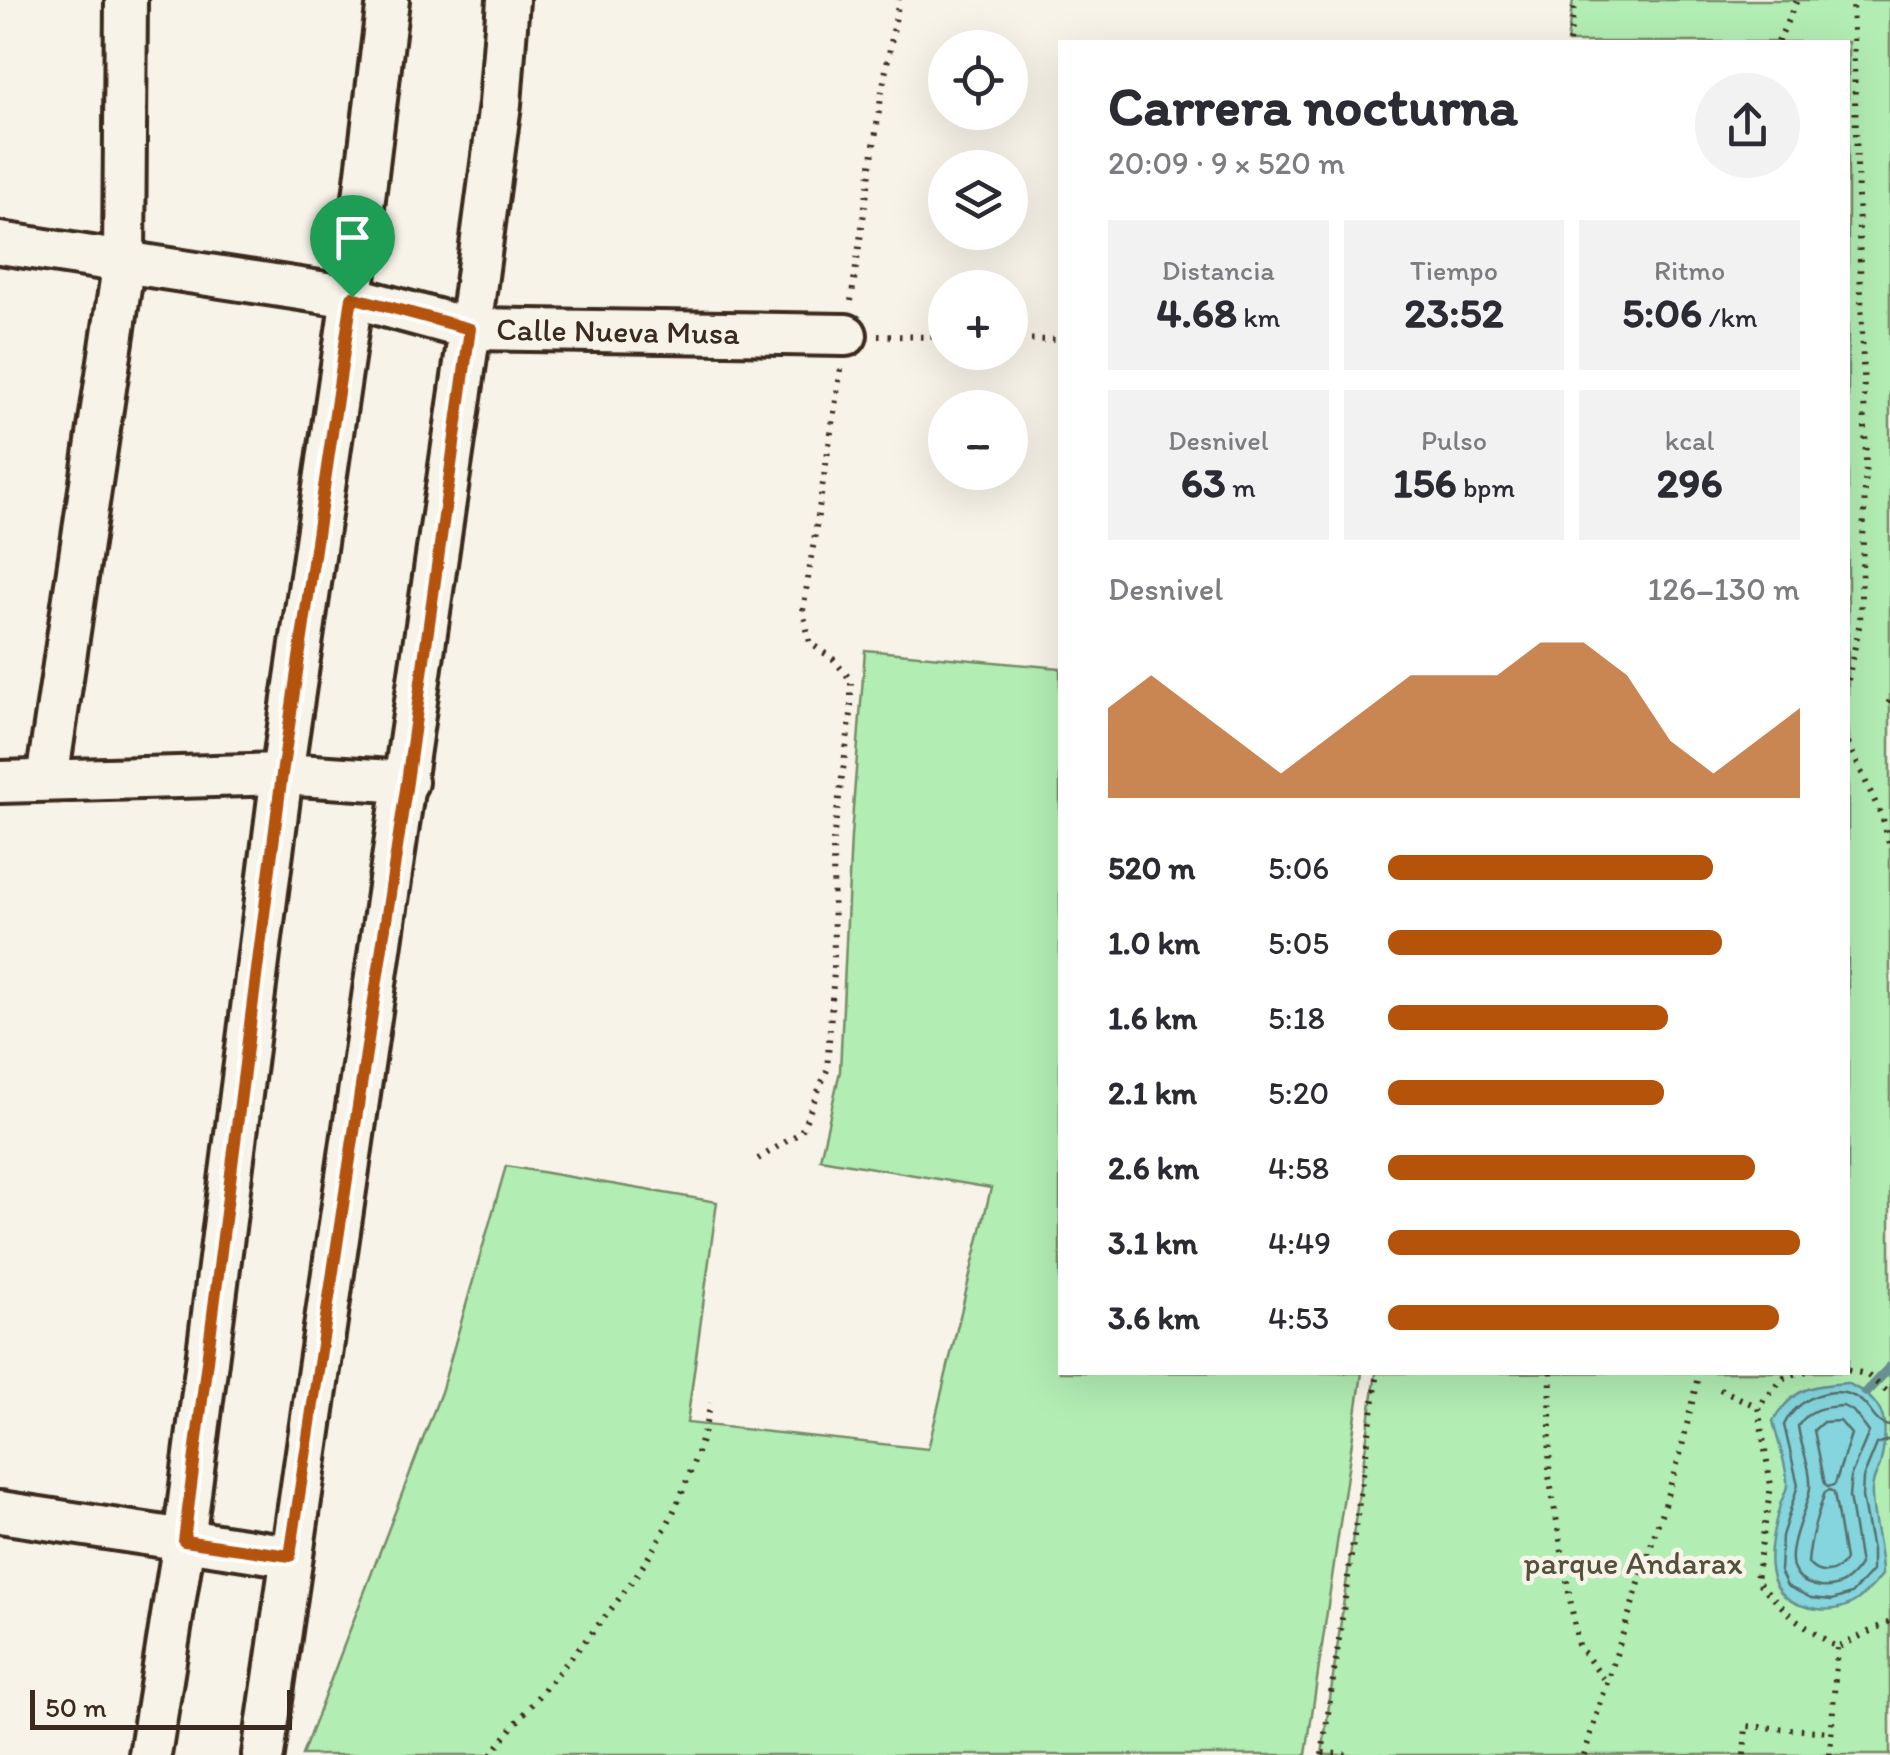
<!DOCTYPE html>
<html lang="es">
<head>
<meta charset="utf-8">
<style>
  body { margin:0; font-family:Itim,sans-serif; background:#f2f2f3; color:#2b2b33; height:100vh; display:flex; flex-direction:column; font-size:38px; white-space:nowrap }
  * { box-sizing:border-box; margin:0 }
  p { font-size:32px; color:#7c7c81 }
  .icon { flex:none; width:55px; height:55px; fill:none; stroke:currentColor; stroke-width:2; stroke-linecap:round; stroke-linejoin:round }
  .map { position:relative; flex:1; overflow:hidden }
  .side { position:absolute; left:1058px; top:40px; width:792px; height:1335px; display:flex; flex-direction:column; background:#fff; border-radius:0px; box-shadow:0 10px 40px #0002 }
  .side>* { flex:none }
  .controls { position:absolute; left:928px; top:30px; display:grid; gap:20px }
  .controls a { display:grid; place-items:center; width:100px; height:100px; border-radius:50%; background:#fff; box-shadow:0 10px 40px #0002; font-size:50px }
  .scale { position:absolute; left:30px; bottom:25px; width:262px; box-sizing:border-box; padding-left:10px; border:5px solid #3b2a1e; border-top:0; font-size:28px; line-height:35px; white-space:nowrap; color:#3b2a1e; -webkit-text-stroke:8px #f7f3e8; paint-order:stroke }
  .pin { position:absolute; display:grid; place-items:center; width:85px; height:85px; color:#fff; margin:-102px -42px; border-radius:50% 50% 50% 0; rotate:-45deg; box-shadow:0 0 10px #0007 }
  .pin .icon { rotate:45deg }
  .round { display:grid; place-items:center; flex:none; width:105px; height:105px; border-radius:52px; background:#f2f2f3 }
  .overview { display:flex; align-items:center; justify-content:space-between; height:170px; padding:0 50px }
  h1 { font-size:55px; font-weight:800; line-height:75px }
  .figures { display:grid; grid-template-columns:repeat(3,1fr); gap:15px; height:170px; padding:10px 50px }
  .figures div { display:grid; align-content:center; border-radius:0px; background:#f2f2f3; text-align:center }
  .figures b { font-size:42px; font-weight:800 }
  .figures small { font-size:28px; font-weight:400 }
  .figures p { font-size:28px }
  .chart { height:280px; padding:20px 50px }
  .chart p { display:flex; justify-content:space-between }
  .chart svg { width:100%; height:180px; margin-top:10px; fill:#b45309; opacity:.7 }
  ul { padding:0 50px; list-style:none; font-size:32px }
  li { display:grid; grid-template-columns:160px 120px 1fr; align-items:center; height:75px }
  li i { height:25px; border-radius:12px; background:#b45309 }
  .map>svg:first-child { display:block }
  .green { fill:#b2edb3; stroke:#768c68; stroke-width:2.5 }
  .water { fill:#84d5de; stroke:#679191; stroke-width:2.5 }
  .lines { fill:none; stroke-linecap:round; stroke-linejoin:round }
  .shore { stroke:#586e6b; stroke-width:2.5 }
  .stream { stroke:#679191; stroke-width:10 }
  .street-casing { stroke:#3b2a1e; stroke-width:48 }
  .path { stroke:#3b2a1e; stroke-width:6; stroke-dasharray:2.5 8; stroke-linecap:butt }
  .street { stroke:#f7f3e8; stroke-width:40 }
  .route-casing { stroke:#fff; stroke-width:20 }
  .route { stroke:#b45309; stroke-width:12 }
  .labels { text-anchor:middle; stroke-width:9; stroke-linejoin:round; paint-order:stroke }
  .street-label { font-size:32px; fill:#3b2a1e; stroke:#f7f3e8 }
  .park-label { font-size:32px; fill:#53513c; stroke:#f7f3e8 }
</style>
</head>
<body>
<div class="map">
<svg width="1890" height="1755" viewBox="0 0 1890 1755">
  <rect width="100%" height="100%" fill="#f7f3e8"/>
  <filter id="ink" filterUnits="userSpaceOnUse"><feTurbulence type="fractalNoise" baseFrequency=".01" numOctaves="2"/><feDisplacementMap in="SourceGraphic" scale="20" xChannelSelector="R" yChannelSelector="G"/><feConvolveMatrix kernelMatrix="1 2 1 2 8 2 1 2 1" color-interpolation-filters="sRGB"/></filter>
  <g filter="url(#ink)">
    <g class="green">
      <path d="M1573 0H1890V1755H1322L1376 1373 1848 1372V42H1567Z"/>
      <path d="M865 650 1060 668V1372L1362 1373 1306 1755H302L441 1392 506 1166 717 1202 687 1423 928 1449 991 1188 820 1159 840 1071 851 836Z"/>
    </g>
    <path class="water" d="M1847 1383C1887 1402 1890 1424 1880 1465 1875 1476 1871 1484 1872 1496 1873 1522 1882 1547 1882 1575 1864 1597 1848 1613 1818 1609 1756 1602 1768 1548 1780 1505 1782 1498 1788 1489 1787 1483 1787 1464 1777 1440 1773 1421 1794 1388 1809 1386 1847 1383Z"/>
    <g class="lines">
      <g class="shore">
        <path d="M1843 1406 1853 1411 1869 1432 1851 1475 1849 1496 1860 1565C1850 1580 1839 1589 1821 1587 1765 1579 1806 1519 1810 1488 1812 1469 1800 1445 1798 1426 1810 1408 1823 1407 1843 1406Z"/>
        <path d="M1840 1421 1851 1434 1835 1484 1829 1487 1825 1484 1814 1430 1823 1422Z"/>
        <path d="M1890 1426C1874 1424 1872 1409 1860 1400 1834 1381 1796 1399 1784 1425L1798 1485 1782 1536 1780 1571 1787 1586 1811 1598 1832 1600 1851 1594 1872 1571V1550L1862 1497 1863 1478 1877 1444 1890 1439"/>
        <path d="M1830 1490 1834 1493 1845 1560C1837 1574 1818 1577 1808 1563 1810 1537 1817 1516 1825 1492Z"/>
      </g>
      <path class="stream" d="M1866 1392 1890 1367"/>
      <defs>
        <g id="street">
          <path d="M0 243 352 297 470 329 846 335"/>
          <path d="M47 780 124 260 126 0"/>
          <path d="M0 782 282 774 407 782"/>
          <path d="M0 1512 290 1556"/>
          <path d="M150 1755 184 1541 282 774 352 297 388 0"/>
          <path d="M263 1755 470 329 500 104 508 0"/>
        </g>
      </defs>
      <use href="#street" class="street-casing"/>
      <g class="path">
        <path d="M1569 42 1575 0"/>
        <path d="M1778 42 1797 0"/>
        <path d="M851 301 882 91 899 0"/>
        <path d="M878 336 945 337"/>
        <path d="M1010 339 1060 340"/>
        <path d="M1848 680 1860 622 1866 461 1852 0"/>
        <path d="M1889 703 1890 696"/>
        <path d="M1848 743 1883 819 1890 847"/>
        <path d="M758 1159 801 1132 827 1070 834 971 833 840 851 714V680L833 659 810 643 803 611 841 368"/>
        <path d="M1848 1370 1866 1374 1890 1394"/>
        <path d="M1551 1372 1549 1476 1578 1645 1606 1682"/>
        <path d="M1806 1372 1784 1378 1758 1407 1771 1486 1756 1580 1791 1616 1837 1648 1890 1621"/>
        <path d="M1720 1389 1758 1407"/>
        <path d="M1323 1753 1353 1755"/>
        <path d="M491 1755C539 1691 597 1633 642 1567 675 1518 698 1460 711 1403"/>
        <path d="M1322 1755 1378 1372"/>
        <path d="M1584 1755 1680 1455 1699 1372"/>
        <path d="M1744 1755 1746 1726 1832 1732"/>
        <path d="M1830 1755 1837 1648"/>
      </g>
      <use href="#street" class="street"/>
    </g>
  </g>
  <g class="lines" filter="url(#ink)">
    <defs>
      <path id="route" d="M352 297 470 329 407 782 290 1556 184 1541 282 774Z"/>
    </defs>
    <use href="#route" class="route-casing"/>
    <use href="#route" class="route"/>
  </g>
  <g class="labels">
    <g class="street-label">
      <text transform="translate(618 331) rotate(1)" y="11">Calle Nueva Musa</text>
    </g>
    <g class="park-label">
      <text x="1633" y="1574">parque Andarax</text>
    </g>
  </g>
</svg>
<div class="controls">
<a><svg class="icon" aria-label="locate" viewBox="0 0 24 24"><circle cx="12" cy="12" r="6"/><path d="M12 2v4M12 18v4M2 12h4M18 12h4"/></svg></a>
<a><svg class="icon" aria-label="layers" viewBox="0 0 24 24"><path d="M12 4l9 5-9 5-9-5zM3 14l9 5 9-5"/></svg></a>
<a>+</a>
<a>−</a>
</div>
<div class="scale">50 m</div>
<div class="pin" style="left:352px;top:297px;background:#1e9e55"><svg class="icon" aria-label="arrive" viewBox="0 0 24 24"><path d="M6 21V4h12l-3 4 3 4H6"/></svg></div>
<section class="side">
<div class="overview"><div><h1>Carrera nocturna</h1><p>20:09 · 9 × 520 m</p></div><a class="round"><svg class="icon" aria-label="share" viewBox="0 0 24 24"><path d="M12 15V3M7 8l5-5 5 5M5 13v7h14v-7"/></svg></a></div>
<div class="figures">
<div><p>Distancia</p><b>4.68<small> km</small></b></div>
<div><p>Tiempo</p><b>23:52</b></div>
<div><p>Ritmo</p><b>5:06<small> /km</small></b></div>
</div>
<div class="figures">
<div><p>Desnivel</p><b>63<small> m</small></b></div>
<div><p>Pulso</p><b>156<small> bpm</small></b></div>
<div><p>kcal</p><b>296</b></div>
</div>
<div class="chart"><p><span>Desnivel</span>126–130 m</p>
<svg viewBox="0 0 160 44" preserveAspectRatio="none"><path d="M0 44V22L10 14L20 22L30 30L40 38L50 30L60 22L70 14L80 14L90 14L100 6L110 6L120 14L130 30L140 38L150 30L160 22V44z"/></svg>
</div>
<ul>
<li><b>520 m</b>5:06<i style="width:79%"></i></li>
<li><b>1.0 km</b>5:05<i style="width:81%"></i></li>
<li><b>1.6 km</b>5:18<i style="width:68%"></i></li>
<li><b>2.1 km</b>5:20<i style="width:67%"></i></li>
<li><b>2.6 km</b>4:58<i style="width:89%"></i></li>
<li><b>3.1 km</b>4:49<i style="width:100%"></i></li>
<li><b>3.6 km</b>4:53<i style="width:95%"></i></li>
</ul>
</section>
</div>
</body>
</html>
